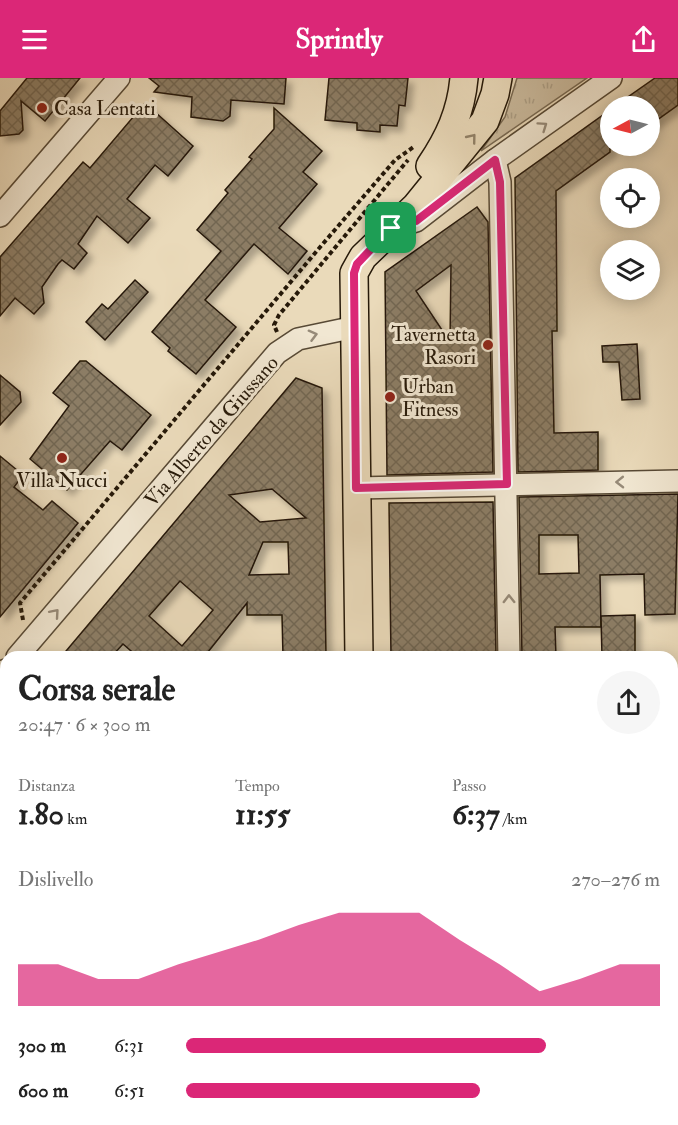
<!DOCTYPE html>
<html lang="it">
<head>
<meta charset="utf-8">
<style>
  body { margin:0; font-family:"IM FELL Double Pica",serif; background:#f6f6f6; color:#222; height:100vh; display:flex; flex-direction:column; font-size:22px; white-space:nowrap }
  * { box-sizing:border-box; margin:0 }
  p { font-size:20px; color:#767676 }
  .icon { flex:none; width:33px; height:33px; fill:none; stroke:currentColor; stroke-width:2; stroke-linecap:round; stroke-linejoin:round }
  .map { position:relative; flex:1; overflow:hidden }
  .drawer { position:absolute; left:0px; top:573px; width:678px; height:474px; display:flex; flex-direction:column; background:#fff; border-radius:18px 18px 0 0; box-shadow:0 3px 15px #0003 }
  .drawer>* { flex:none }
  .needle { width:39px; rotate:263deg }
  .tools { position:absolute; left:600px; top:18px; display:grid; gap:12px }
  .tools a { display:grid; place-items:center; width:60px; height:60px; border-radius:50%; background:#fff; box-shadow:0 3px 15px #0003; font-size:30px }
  .pin { position:absolute; display:grid; place-items:center; width:51px; height:51px; color:#fff; margin:-26px; border-radius:12px; box-shadow:0 3px 9px #0006 }
  .round { display:grid; place-items:center; flex:none; width:63px; height:63px; border-radius:32px; background:#f6f6f6 }
  .overview { display:flex; align-items:center; justify-content:space-between; height:102px; padding:0 18px }
  h1 { font-size:33px; font-weight:700; line-height:45px }
  .figures { display:grid; grid-template-columns:repeat(3,1fr); gap:9px; height:102px; padding:6px 18px }
  .figures div { display:grid; align-content:center }
  .figures b { font-size:30px; font-weight:700 }
  .figures small { font-size:16px; font-weight:400 }
  .figures p { font-size:16px }
  .chart { height:168px; padding:12px 18px }
  .chart p { display:flex; justify-content:space-between }
  .chart svg { width:100%; height:108px; margin-top:6px; fill:#db2777; opacity:.7 }
  ul { padding:0 18px; list-style:none; font-size:20px }
  li { display:grid; grid-template-columns:96px 72px 1fr; align-items:center; height:45px }
  li i { height:15px; border-radius:8px; background:#db2777 }
  header { display:flex; justify-content:space-between; align-items:center; height:78px; padding:0 18px; background:#db2777; color:#fff; font-size:27px; font-weight:700 }
  .map>svg:first-child { display:block }
  .grass { fill:url(#grass-tufts); stroke:#786952; stroke-width:1.5 }
  .building { fill:url(#building-cross-hatch); stroke:#261909; stroke-width:1.5; fill-rule:evenodd; filter:url(#shadow) }
  .lines { fill:none; stroke-linecap:round; stroke-linejoin:round }
  .minor-casing { stroke:#574935; stroke-width:24 }
  .major-casing { stroke:#261909; stroke-width:30 }
  .path { stroke:#261909; stroke-width:4; stroke-dasharray:4.5 3; stroke-linecap:butt }
  .minor { stroke:#f1e7d2; stroke-width:21 }
  .major { stroke:#eadaba; stroke-width:27 }
  .oneway { stroke:#968a78 }
  .oneway2 { stroke:#92836a }
  .route-casing { stroke:#fff; stroke-width:12 }
  .route { stroke:#db2777; stroke-width:8 }
  .poi-dot { fill:#8f2418; stroke:#f1e7d2; stroke-width:2 }
  .labels { text-anchor:middle; stroke-width:6; stroke-linejoin:round; paint-order:stroke }
  .poi-label { font-size:20px; fill:#261909; stroke:#f1e7d2; text-anchor:start }
  .street-label { font-size:20px; fill:#261909; stroke:#f1e7d2 }
</style>
</head>
<body>
<header><svg class="icon" aria-label="menu" viewBox="0 0 24 24"><path d="M4 6h16M4 12h16M4 18h16"/></svg>Sprintly<svg class="icon" aria-label="share" viewBox="0 0 24 24"><path d="M12 15V3M7 8l5-5 5 5M5 13v7h14v-7"/></svg></header>
<div class="map">
<svg width="678" height="1047" viewBox="0 0 678 1047">
  <defs>
    <pattern id="grass-tufts" width="24" height="20" patternUnits="userSpaceOnUse" patternTransform="scale(1.5)"><rect width="24" height="20" fill="#c9b99c"/><path d="M3 7l-1-3M5 7V3M7 7l1-3M15 17l-1-3M17 17v-4M19 17l1-3" fill="none" stroke="#ac9e85"/></pattern>
    <pattern id="building-cross-hatch" width="8" height="8" patternUnits="userSpaceOnUse" patternTransform="scale(1.5)"><rect width="8" height="8" fill="#8c7d65"/><path d="M0 0l8 8M0 8l8-8" fill="none" stroke="#726651"/></pattern>
    <filter id="shadow"><feDropShadow dx="5.5" dy="5.5" stdDeviation="3" flood-color="#0004"/></filter>
  </defs>
  <rect width="100%" height="100%" fill="#eadaba"/>
  <filter id="stains"><feTurbulence type="fractalNoise" baseFrequency=".00333" numOctaves="4"/><feColorMatrix values="0 0 0 0 .2 0 0 0 0 .09 0 0 0 0 .02 0 0 0 .5 -.17"/></filter>
  <radialGradient id="worn" r=".72"><stop offset=".6" stop-color="#630" stop-opacity="0"/><stop offset="1" stop-color="#630" stop-opacity=".3"/></radialGradient>
  <g class="grass">
    <path d="M517 0H587L481 73 505 39Z"/>
    <path d="M0 1005 6 1007V1041H179L213 1047H0Z"/>
  </g>
  <g class="building">
    <path d="M27 0H80L45 43 21 23 23 52 19 56 0 58V33Z"/>
    <path d="M149 0H286L284 26 231 22 230 38 223 43 191 39 192 19 154 14 159 8Z"/>
    <path d="M329 0H408L405 28 399 27 397 48 380 47V54L357 52V45L325 42Z"/>
    <path d="M655 0H678V27L650 47V28H615Z"/>
    <path d="M145 25 193 68 168 98 155 87 127 121 150 140 128 165 97 138 78 166 87 175 74 191 62 182 58 186 42 209 44 225 34 236 15 220 0 238V179L83 84 90 90Z"/>
    <path d="M274 30 322 73 303 94 317 106 279 150 307 173 288 196 254 166 205 222 236 249 196 296 168 273 170 270 152 254 221 173 197 152 228 115 225 112 252 81 249 79 274 51Z"/>
    <path d="M610 32V74L556 113 557 253H552L554 355 598 354V392L518 394 515 100Z"/>
    <path d="M477 129 488 144 493 394 387 397 385 194ZM451 187 450 264 416 213Z"/>
    <path d="M135 202 148 214 105 262 86 244 102 226 108 231Z"/>
    <path d="M637 266 640 321 622 322 619 284H603L602 268Z"/>
    <path d="M80 283H86L151 337 122 372 110 363 67 412 30 381 69 328 53 315Z"/>
    <path d="M0 297 20 314 21 324 0 347Z"/>
    <path d="M296 300 322 310 326 579H283L282 537H247V525L204 579H138L123 566 111 579H61ZM272 411 306 440 260 444 229 417ZM263 464H288L289 496 249 497ZM180 503 213 532 182 568 149 538Z"/>
    <path d="M0 378 23 397 14 409 43 432 52 423 78 445 0 539Z"/>
    <path d="M678 416 675 536 645 537 644 496 600 497 601 549H555L556 579H522L519 419ZM539 457H578L579 495 539 496Z"/>
    <path d="M493 424 496 579H391L389 425Z"/>
    <path d="M635 537V579H602L601 538Z"/>
  </g>
  <g class="lines">
    <defs>
      <g id="minor">
        <path d="M495 82 500 104 509 579"/>
        <path d="M0 138 119 0"/>
        <path d="M406 146 416 143 495 82 611 0"/>
        <path d="M356 410 678 403"/>
        <path d="M17 579 277 275 298 261 355 249"/>
        <path d="M0 599 6 592"/>
        <path d="M0 965 6 967"/>
        <path d="M521 1041 528 1047"/>
      </g>
      <g id="major">
        <path d="M430 88C449 60 461 34 464 0"/>
        <path d="M359 579 354 195 363 179 416 128 485 43 495 16 498 0"/>
        <path d="M364 1041V1047"/>
      </g>
    </defs>
    <use href="#minor" class="minor-casing"/>
    <use href="#major" class="major-casing"/>
    <g class="path">
      <path d="M277 254 274 247 279 237 408 82"/>
      <path d="M23 542 20 525 321 168 395 82 415 68"/>
      <path d="M0 1000 6 1002"/>
      <path d="M204 1041 236 1047"/>
      <path d="M472 1041 483 1047"/>
      <path d="M404 1047 421 1041"/>
    </g>
    <use href="#minor" class="minor"/>
    <use href="#major" class="major"/>
  </g>
  <defs><path id="oneway-chevron" d="M-2-3.5L2.5 0L-2 3.5" fill="none" stroke-width="1.6" stroke-linecap="round" stroke-linejoin="round" transform="scale(1.5)"/></defs>
  <g class="oneway">
    <use href="#oneway-chevron" transform="translate(543 48) rotate(-35)"/>
    <use href="#oneway-chevron" transform="translate(313 257) rotate(-15)"/>
    <use href="#oneway-chevron" transform="translate(620 404) rotate(179)"/>
    <use href="#oneway-chevron" transform="translate(509 521) rotate(-91)"/>
    <use href="#oneway-chevron" transform="translate(55 535) rotate(-49)"/>
  </g>
  <use class="oneway2" href="#oneway-chevron" transform="translate(472 60) rotate(-51)"/>
  <g class="lines">
    <defs>
      <path id="route" d="M495 82 500 104 507 406 356 410 354 195 357 186 391 150 416 143Z"/>
    </defs>
    <use href="#route" class="route-casing"/>
    <use href="#route" class="route"/>
  </g>
  <g class="poi-dot">
    <circle cx="42" cy="30" r="6"/>
    <circle cx="488" cy="267" r="6"/>
    <circle cx="390" cy="319" r="6"/>
    <circle cx="62" cy="380" r="6"/>
  </g>
  <g class="labels">
    <g class="poi-label">
      <text x="54" y="37">Casa Lentati</text>
      <text x="476" y="263" text-anchor="end">Tavernetta<tspan x="476" dy="23">Rasori</tspan></text>
      <text x="402" y="315">Urban<tspan x="402" dy="23">Fitness</tspan></text>
      <text x="62" y="409" text-anchor="middle">Villa Nucci</text>
    </g>
    <g class="street-label">
      <text transform="translate(211 353) rotate(-49)" y="7">Via Alberto da Giussano</text>
    </g>
  </g>
  <rect width="100%" height="100%" filter="url(#stains)"/>
  <rect width="100%" height="100%" fill="url(#worn)"/>
</svg>
<div class="tools">
<a><svg class="needle" viewBox="-14 -14 28 28"><path d="M0-13l5 13h-10z" fill="#e53935"/><path d="M0 13l5-13h-10z" fill="#767676"/></svg></a>
<a><svg class="icon" aria-label="locate" viewBox="0 0 24 24"><circle cx="12" cy="12" r="6"/><path d="M12 2v4M12 18v4M2 12h4M18 12h4"/></svg></a>
<a><svg class="icon" aria-label="layers" viewBox="0 0 24 24"><path d="M12 4l9 5-9 5-9-5zM3 14l9 5 9-5"/></svg></a>
</div>
<div class="pin" style="left:391px;top:150px;background:#1e9e55"><svg class="icon" aria-label="arrive" viewBox="0 0 24 24"><path d="M6 21V4h12l-3 4 3 4H6"/></svg></div>
<section class="drawer">
<div class="overview"><div><h1>Corsa serale</h1><p>20:47 · 6 × 300 m</p></div><a class="round"><svg class="icon" aria-label="share" viewBox="0 0 24 24"><path d="M12 15V3M7 8l5-5 5 5M5 13v7h14v-7"/></svg></a></div>
<div class="figures">
<div><p>Distanza</p><b>1.80<small> km</small></b></div>
<div><p>Tempo</p><b>11:55</b></div>
<div><p>Passo</p><b>6:37<small> /km</small></b></div>
</div>
<div class="chart"><p><span>Dislivello</span>270–276 m</p>
<svg viewBox="0 0 160 44" preserveAspectRatio="none"><path d="M0 44V27L10 27L20 33L30 33L40 27L50 22L60 17L70 11L80 6L90 6L100 6L110 17L120 27L130 38L140 33L150 27L160 27V44z"/></svg>
</div>
<ul>
<li><b>300 m</b>6:31<i style="width:76%"></i></li>
<li><b>600 m</b>6:51<i style="width:62%"></i></li>
</ul>
</section>
</div>
</body>
</html>
